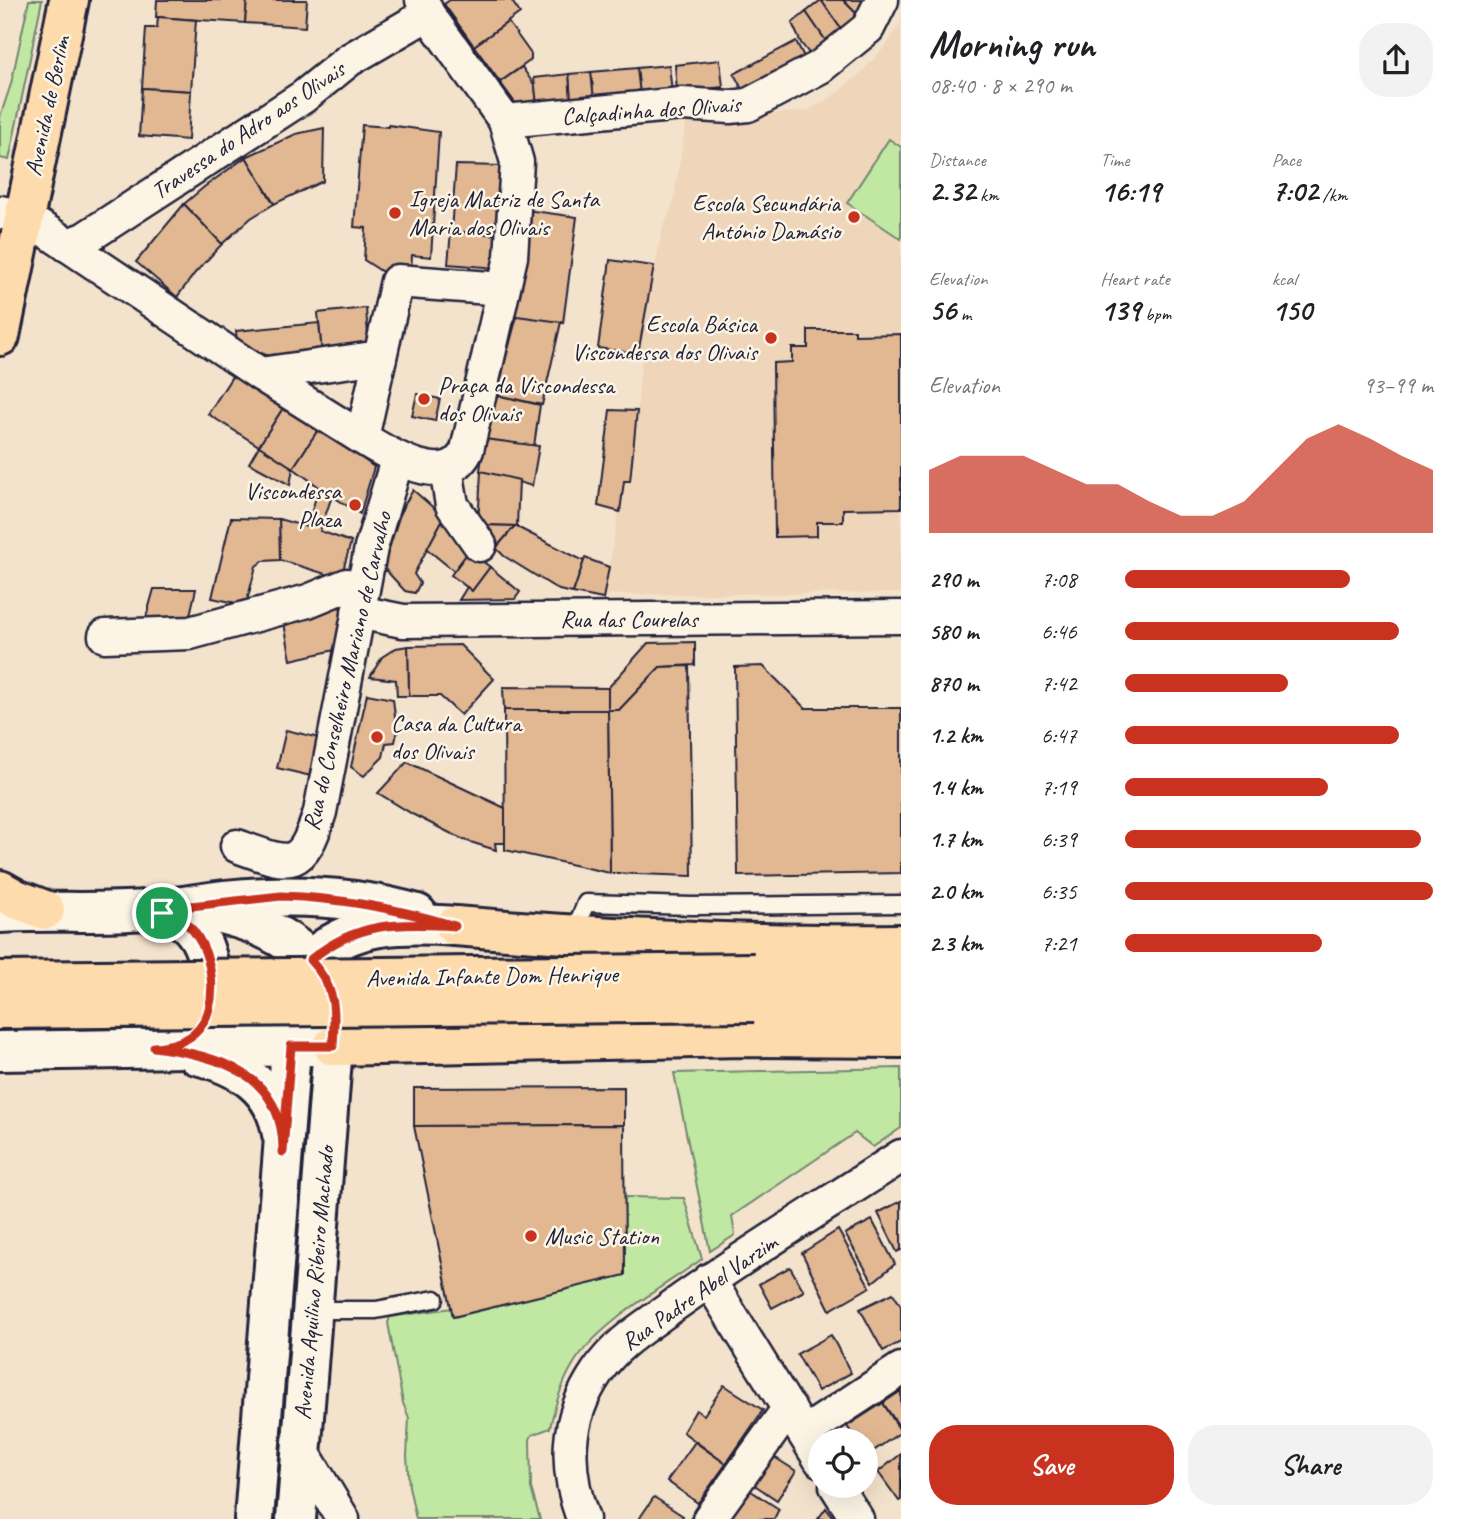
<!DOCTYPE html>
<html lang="en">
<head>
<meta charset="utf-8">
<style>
  body { margin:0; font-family:Caveat,sans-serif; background:#f2f2f2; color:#202124; height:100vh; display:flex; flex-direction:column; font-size:26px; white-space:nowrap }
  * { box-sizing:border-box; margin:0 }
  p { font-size:23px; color:#757577 }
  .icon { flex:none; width:38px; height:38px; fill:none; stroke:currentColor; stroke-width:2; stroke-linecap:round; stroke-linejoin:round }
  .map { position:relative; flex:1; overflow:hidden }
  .details { display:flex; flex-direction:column; background:#fff; width:560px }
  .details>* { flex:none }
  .tools { position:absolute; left:808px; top:1428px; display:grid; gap:14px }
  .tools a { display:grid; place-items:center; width:70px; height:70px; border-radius:50%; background:#fff; box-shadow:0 7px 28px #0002; font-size:35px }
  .pin { position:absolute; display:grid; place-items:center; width:60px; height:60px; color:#fff; margin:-30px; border:4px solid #fff; border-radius:50%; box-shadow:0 2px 7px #0007 }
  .round { display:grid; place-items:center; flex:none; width:74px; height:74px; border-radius:28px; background:#f2f2f2 }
  .head { display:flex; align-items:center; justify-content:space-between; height:119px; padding:0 28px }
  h1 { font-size:38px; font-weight:600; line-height:52px }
  .metrics { display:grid; grid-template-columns:repeat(3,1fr); gap:10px; height:119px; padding:7px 28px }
  .metrics div { display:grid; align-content:center }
  .metrics b { font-size:30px; font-weight:600 }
  .metrics small { font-size:19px; font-weight:400 }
  .metrics p { font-size:19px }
  .chart { height:196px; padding:14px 28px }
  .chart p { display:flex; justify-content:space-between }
  .chart svg { width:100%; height:126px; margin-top:7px; fill:#c8321e; opacity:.7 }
  .action { display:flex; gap:14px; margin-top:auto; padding:14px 28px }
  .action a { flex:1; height:80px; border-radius:28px; background:#c8321e; color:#fff; font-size:28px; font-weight:600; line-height:80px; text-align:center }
  .action a+a { background:#f2f2f2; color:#202124 }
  ul { padding:0 28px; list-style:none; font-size:23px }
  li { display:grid; grid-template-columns:112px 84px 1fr; align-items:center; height:52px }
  li i { height:18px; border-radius:9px; background:#c8321e }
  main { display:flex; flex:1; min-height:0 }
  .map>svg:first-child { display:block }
  .built { fill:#efd6bb }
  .green { fill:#c1e8a3; stroke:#72856f; stroke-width:2 }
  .building { fill:#e2b893; stroke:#22223b; stroke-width:2 }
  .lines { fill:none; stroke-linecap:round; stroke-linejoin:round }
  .lane-casing { stroke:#22223b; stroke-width:21 }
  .street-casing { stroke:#22223b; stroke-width:37 }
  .secondary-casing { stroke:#22223b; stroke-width:44 }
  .primary-casing { stroke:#22223b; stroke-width:44 }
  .highway-casing { stroke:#22223b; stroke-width:44 }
  .lane { stroke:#fcf5e5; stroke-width:16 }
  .street { stroke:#fcf5e5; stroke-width:32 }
  .secondary { stroke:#fcf5e5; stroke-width:38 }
  .primary { stroke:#fedbac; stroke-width:38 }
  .highway { stroke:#fedbac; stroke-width:38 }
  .highway-bridge-casing { stroke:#22223b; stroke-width:44; stroke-linecap:butt }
  .highway-bridge { stroke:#fedbac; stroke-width:38 }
  .route-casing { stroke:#fff; stroke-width:14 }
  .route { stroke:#c8321e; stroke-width:9 }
  .poi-dot { fill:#c8321e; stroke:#fcf5e5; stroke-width:2.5 }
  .labels { text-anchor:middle; stroke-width:5; stroke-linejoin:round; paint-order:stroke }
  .street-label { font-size:24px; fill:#22223b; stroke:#fcf5e5 }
  .poi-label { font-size:24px; fill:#22223b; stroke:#fcf5e5; text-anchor:start }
</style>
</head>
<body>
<main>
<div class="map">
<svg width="901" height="1519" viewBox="0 0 901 1519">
  <rect width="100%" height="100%" fill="#f4e3cc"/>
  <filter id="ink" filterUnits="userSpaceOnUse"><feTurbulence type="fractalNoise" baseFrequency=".0143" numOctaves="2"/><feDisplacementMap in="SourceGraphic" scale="14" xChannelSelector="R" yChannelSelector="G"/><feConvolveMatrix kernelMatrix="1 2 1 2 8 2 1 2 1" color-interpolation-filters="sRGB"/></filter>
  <g filter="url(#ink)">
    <path class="built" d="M901 22V593L604 595 624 481H630L642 355 638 354 662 230 673 204 688 110 741 116 806 111 830 98 861 73 886 45Z"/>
    <g class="green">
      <path d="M29 0H42L9 160 0 158V117L11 84Z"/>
      <path d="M889 139 901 147V239L847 203Z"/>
      <path d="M901 1068V1128L873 1147 855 1133 732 1216 735 1235 710 1251 674 1073Z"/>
      <path d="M624 1197 684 1198 702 1259C663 1287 606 1319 578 1357 564 1377 555 1404 550 1428L532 1435 530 1439 531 1488 540 1519H416L409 1486 407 1456 409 1418 403 1403 388 1323 390 1317 452 1308 454 1317 625 1275Z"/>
    </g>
    <g class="building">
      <path d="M157 0H247L245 23 156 17Z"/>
      <path d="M247 0H307L305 27 245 23Z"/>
      <path d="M450 0H511L520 13 474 46 444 4Z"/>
      <path d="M821 0H843L858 15 843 32Z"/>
      <path d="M821 0 843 32 828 44 806 12Z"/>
      <path d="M843 0H866L858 15Z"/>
      <path d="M806 12 828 44 812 57 801 43 792 23Z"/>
      <path d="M158 17 196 20 191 91 142 88 146 28H157Z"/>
      <path d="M508 22 531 54V60L500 82 474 46Z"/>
      <path d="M796 41 806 61 744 93 734 74Z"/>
      <path d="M720 60 723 87 677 92 675 65Z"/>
      <path d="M669 65 672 92 640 95 637 68Z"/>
      <path d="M522 67 535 86 537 105 523 106 516 104 500 82Z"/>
      <path d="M637 68 640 95 594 100 591 72Z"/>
      <path d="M591 72 594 100 571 102 569 74Z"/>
      <path d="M569 74 571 102 537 105 534 78Z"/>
      <path d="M142 88 191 91 188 140 139 136Z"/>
      <path d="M362 125 388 127V125L439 132 431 257 412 255 411 274 381 271 364 260 366 228 354 227Z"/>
      <path d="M324 128 323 181 274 204 246 157 296 134Z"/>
      <path d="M246 157 274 204 251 218 222 244 184 204 204 187Z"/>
      <path d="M456 165 505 166 500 235 451 231Z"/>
      <path d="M184 204 222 244 195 273 177 297 136 262Z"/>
      <path d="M526 210 577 217 563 323 513 316Z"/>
      <path d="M451 231 500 235 498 268 448 264Z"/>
      <path d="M610 260 654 266 638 354 598 348Z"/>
      <path d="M366 308 369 350 322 355 318 313Z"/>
      <path d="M517 316 561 322 542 405 496 395Z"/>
      <path d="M319 323 322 355 277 359 237 344 236 331Z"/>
      <path d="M808 330H855V335L901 334V508L843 509V522H817V536L775 537 773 363 792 362V348H808Z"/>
      <path d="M235 372 285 405 259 446 208 414Z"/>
      <path d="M417 394 440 399 435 421 412 416Z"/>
      <path d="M491 394 540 405 534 446 484 439Z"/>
      <path d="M285 405 320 427 293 468 259 446Z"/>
      <path d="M610 410 637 411 630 481H624L620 512 598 506Z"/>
      <path d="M320 427 374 467 360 514 332 496 320 531 351 542 343 570 332 576 280 560 279 519 307 527 319 487 293 468Z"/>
      <path d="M484 439 539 446 532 486 480 471Z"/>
      <path d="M259 446 293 468 290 485 249 463Z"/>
      <path d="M481 471 519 480 517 526 478 525Z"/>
      <path d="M413 490 444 517 414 574 420 583 415 593 405 591 383 567 401 511Z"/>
      <path d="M444 517 469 551 454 571 427 549Z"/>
      <path d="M231 518 279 519 280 560 263 561 256 566 246 605 212 598Z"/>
      <path d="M478 525 515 526 496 548Z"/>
      <path d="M515 526 584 561 573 593 559 590 504 556 496 548Z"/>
      <path d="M469 551 490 567 472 591 451 575Z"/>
      <path d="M585 558 609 567 603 599 573 593Z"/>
      <path d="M490 567 520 592 515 599 459 600 467 587 472 591Z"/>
      <path d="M154 589H196L187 628H143Z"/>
      <path d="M330 605 342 608 335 650 291 660 283 618Z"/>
      <path d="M695 642V665L660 667 619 710H608V688L648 643Z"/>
      <path d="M460 645 494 679 461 715 440 696H409L408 646Z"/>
      <path d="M408 646 409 696H397L396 680 370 677 382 657 396 648Z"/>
      <path d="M689 666 692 876 610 873 608 710H619L660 667Z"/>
      <path d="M763 666 805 708H901V873L738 876 735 667Z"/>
      <path d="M503 687 608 688V710H504Z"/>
      <path d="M367 694 393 699 397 733 395 742 386 743 383 757 364 776 351 767Z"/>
      <path d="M504 710H608L610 873 505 850Z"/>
      <path d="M286 730 319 738 311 776 277 768Z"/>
      <path d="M407 762 505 808V843H495L496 850 464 840 414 815 378 793Z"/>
      <path d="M624 1087V1125L414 1126V1088Z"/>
      <path d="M624 1125 625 1275 453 1317 414 1126Z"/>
      <path d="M901 1201V1250L897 1252 878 1213Z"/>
      <path d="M872 1220 895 1264 873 1282 845 1234Z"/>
      <path d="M838 1230 870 1287 830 1310 802 1253Z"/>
      <path d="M790 1267 804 1291 772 1308 759 1284Z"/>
      <path d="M893 1293 901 1306V1342L883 1351 860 1309Z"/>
      <path d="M831 1335 851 1373 818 1391 797 1354Z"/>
      <path d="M724 1385 763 1410 726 1464 683 1432 696 1410 704 1415Z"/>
      <path d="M901 1391V1429L883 1403Z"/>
      <path d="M883 1403 901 1432 866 1456V1440H856L847 1426Z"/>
      <path d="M695 1442 726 1464 698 1503 667 1481Z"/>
      <path d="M768 1453 796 1471 777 1500 750 1482Z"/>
      <path d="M901 1454V1500L899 1501 878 1472Z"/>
      <path d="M751 1491 779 1509 774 1519H736L731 1516Z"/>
      <path d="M654 1497 683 1516 681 1519H639Z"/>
      <path d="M826 1508 834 1519H818Z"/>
    </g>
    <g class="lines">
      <defs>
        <g id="lane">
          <path d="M572 936 586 903 692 906 901 904"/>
          <path d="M312 1310H376L435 1299"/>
        </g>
        <g id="street">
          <path d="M422 0 428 14 505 121 517 162 511 257 467 450C448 492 388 454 362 438L397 281 503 289"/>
          <path d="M505 121 682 104 730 107 748 105 820 67 868 28 882 0"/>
          <path d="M0 212 24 217 51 234 260 374 362 438"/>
          <path d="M67 245 84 239 303 97 349 60 428 14"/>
          <path d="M260 374 380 357"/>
          <path d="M446 469 452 505 480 545"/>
          <path d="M358 612 403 621 901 617"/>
          <path d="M105 636 190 633 308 601 347 585 363 588"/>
          <path d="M237 846C290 865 301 873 320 812L371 548 397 460"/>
          <path d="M709 1280 821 1461"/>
          <path d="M804 1433 901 1369"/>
          <path d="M301 1449 343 1519"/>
          <path d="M836 1486 857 1519"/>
          <path d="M583 1519C564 1467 565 1419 597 1372 616 1343 646 1326 673 1306 747 1253 825 1206 901 1156"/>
          <path d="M709 1519 789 1408"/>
        </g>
        <g id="secondary">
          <path d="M185 906C231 915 273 925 307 957 318 967 327 978 331 993 336 1010 334 1028 333 1046L296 1519"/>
          <path d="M153 912C160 913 169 913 175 916 209 930 214 978 209 1010"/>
          <path d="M0 913C48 910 97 914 145 910 172 909 198 903 225 900 288 893 355 896 417 914"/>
          <path d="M0 1051 316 1046"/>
          <path d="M197 1055C240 1066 275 1087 282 1134"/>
          <path d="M254 1519 294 1011C295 999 296 985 301 973 304 965 312 959 319 953 358 921 408 923 455 926"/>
        </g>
        <g id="primary">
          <path d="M0 336 69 0"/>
          <path d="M0 890 16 899 45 910"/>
        </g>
        <g id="highway">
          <path d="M455 926C604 938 752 946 901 944"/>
          <path d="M754 973 901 972"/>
          <path d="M754 1002 901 1000"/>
          <path d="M333 1046 742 1037 901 1038"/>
        </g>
      </defs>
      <use href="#lane" class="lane-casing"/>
      <use href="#street" class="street-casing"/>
      <use href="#secondary" class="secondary-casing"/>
      <use href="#primary" class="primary-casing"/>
      <use href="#highway" class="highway-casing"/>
      <use href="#lane" class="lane"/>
      <use href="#street" class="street"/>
      <use href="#secondary" class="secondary"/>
      <use href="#primary" class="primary"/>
      <use href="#highway" class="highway"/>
      <defs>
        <g id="highway-bridge">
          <path d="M0 981 754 973"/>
          <path d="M0 1009 754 1002"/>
        </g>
      </defs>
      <use href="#highway-bridge" class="highway-bridge-casing"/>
      <use href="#highway-bridge" class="highway-bridge"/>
    </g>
  </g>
  <g class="lines" filter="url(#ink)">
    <defs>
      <path id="route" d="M281 896C342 898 396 908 455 926 399 922 356 922 310 960 337 988 335 1010 333 1046H291L283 1152C284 1073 219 1056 154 1047 168 1046 183 1043 194 1034 224 1008 213 942 183 921 172 913 159 913 146 911Z"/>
    </defs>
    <use href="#route" class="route-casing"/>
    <use href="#route" class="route"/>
  </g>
  <g class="poi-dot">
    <circle cx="395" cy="213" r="7"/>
    <circle cx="854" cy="217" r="7"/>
    <circle cx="771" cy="338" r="7"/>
    <circle cx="424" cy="399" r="7"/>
    <circle cx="355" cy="505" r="7"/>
    <circle cx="377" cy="737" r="7"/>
    <circle cx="531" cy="1236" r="7"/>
  </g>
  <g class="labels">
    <g class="street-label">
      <text transform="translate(47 106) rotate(-78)" y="8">Avenida de Berlim</text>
      <text transform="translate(651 110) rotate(-4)" y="8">Calçadinha dos Olivais</text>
      <text transform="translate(248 130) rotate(-34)" y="8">Travessa do Adro aos Olivais</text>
      <text x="629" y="627">Rua das Courelas</text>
      <text transform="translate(347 671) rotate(-77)" y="8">Rua do Conselheiro Mariano de Carvalho</text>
      <text transform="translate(492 976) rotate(-1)" y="8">Avenida Infante Dom Henrique</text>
      <text transform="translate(314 1283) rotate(-85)" y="8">Avenida Aquilino Ribeiro Machado</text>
      <text transform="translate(699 1292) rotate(-35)" y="8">Rua Padre Abel Varzim</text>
    </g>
    <g class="poi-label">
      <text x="409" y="207">Igreja Matriz de Santa<tspan x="409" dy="28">Maria dos Olivais</tspan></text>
      <text x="840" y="211" text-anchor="end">Escola Secundária<tspan x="840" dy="28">António Damásio</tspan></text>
      <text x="757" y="332" text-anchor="end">Escola Básica<tspan x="757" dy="28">Viscondessa dos Olivais</tspan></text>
      <text x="438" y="393">Praça da Viscondessa<tspan x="438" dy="28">dos Olivais</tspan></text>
      <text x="341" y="499" text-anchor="end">Viscondessa<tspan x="341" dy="28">Plaza</tspan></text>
      <text x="391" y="731">Casa da Cultura<tspan x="391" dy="28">dos Olivais</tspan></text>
      <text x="545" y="1244">Music Station</text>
    </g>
  </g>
</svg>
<div class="tools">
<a><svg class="icon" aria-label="locate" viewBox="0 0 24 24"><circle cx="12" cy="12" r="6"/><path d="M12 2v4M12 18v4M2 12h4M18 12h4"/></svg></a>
</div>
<div class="pin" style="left:162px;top:913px;background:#1e9e55"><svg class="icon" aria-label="arrive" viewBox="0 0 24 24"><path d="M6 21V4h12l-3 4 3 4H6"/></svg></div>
</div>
<section class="details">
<div class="head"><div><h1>Morning run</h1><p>08:40 · 8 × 290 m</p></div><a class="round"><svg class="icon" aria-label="share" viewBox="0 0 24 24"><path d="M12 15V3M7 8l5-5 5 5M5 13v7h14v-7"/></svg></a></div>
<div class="metrics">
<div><p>Distance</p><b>2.32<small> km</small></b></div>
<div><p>Time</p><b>16:19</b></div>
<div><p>Pace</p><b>7:02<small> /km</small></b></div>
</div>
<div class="metrics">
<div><p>Elevation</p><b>56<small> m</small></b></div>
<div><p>Heart rate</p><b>139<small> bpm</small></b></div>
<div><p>kcal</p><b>150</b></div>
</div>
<div class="chart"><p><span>Elevation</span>93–99 m</p>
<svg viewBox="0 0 160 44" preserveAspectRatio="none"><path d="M0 44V22L10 17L20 17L30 17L40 22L50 27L60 27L70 33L80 38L90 38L100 33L110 22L120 11L130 6L140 11L150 17L160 22V44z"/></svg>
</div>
<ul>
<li><b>290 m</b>7:08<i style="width:73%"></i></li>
<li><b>580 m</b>6:46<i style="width:89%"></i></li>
<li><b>870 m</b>7:42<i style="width:53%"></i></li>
<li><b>1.2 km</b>6:47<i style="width:89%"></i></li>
<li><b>1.4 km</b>7:19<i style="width:66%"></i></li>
<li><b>1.7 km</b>6:39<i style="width:96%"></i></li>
<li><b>2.0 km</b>6:35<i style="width:100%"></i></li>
<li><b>2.3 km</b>7:21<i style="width:64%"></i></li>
</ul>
<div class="action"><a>Save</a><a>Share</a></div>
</section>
</main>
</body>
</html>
